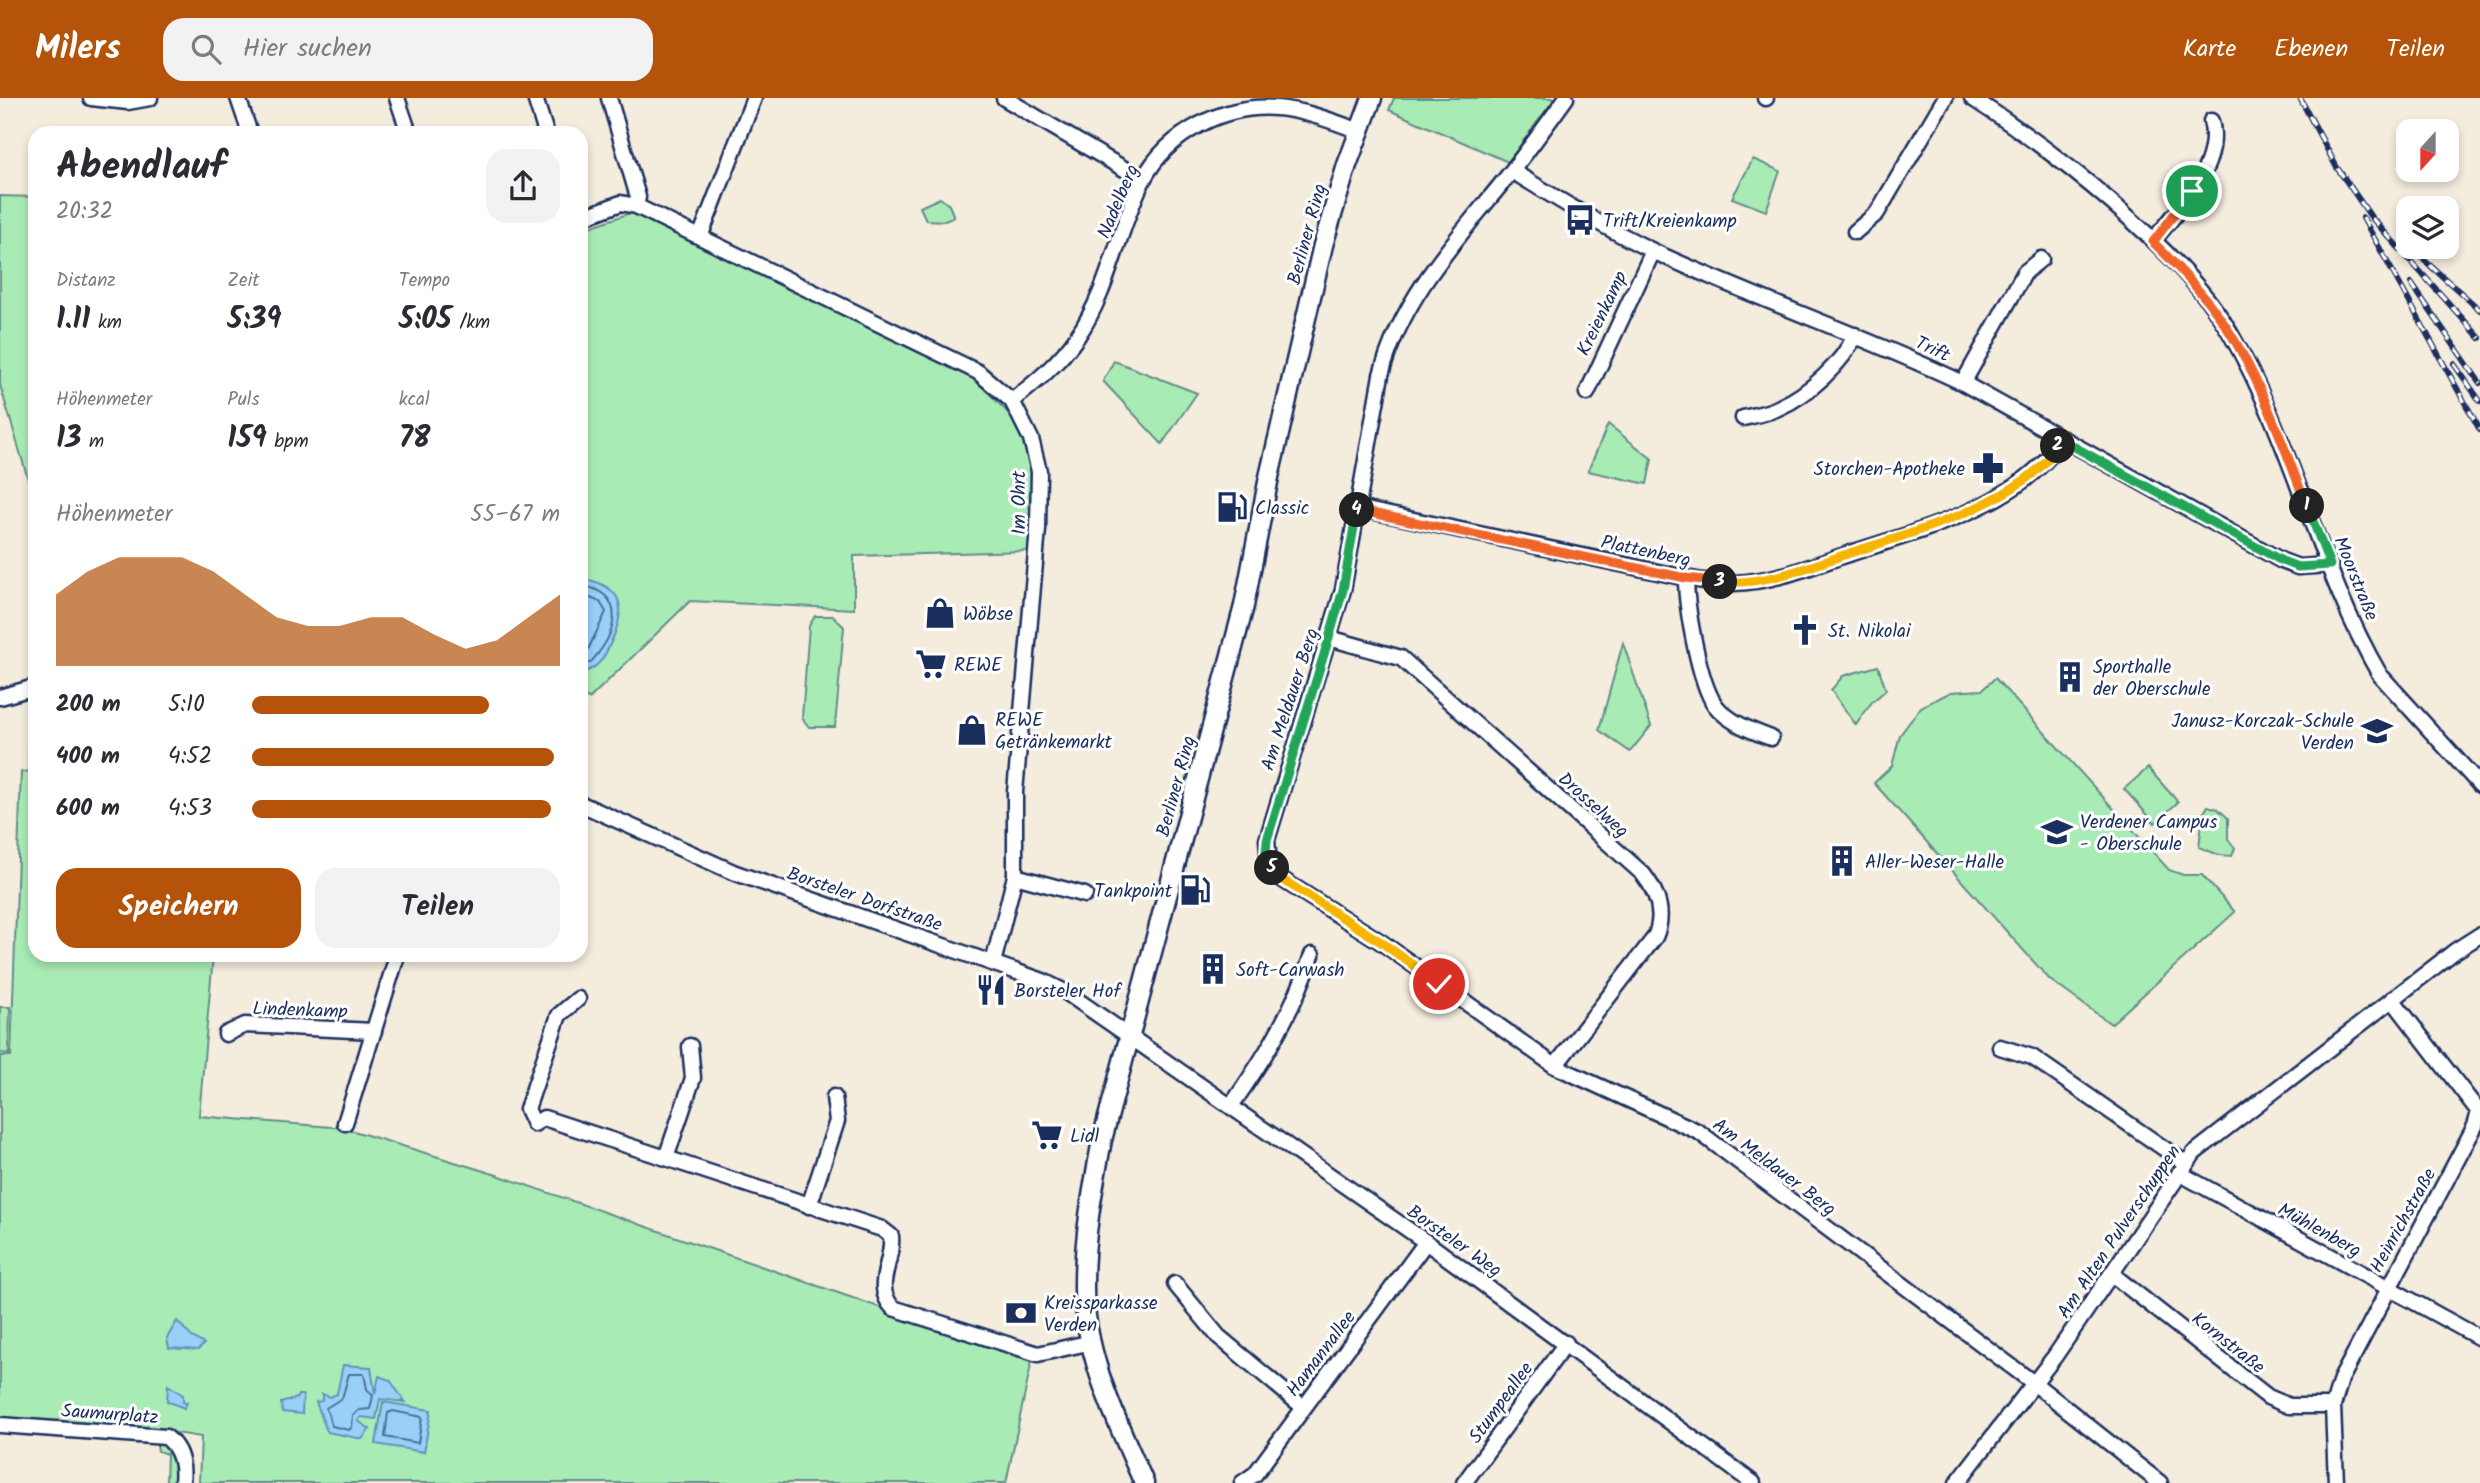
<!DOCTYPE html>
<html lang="de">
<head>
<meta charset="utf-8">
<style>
  body { margin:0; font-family:Kalam,sans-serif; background:#f2f2f3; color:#2b2b33; height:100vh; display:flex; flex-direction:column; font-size:26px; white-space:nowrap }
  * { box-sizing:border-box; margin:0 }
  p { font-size:23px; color:#7c7c81 }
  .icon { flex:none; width:38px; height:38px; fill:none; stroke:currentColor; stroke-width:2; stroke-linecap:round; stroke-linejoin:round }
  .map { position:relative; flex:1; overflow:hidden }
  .drawer { position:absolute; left:28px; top:28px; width:560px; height:836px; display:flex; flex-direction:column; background:#fff; border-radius:21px; box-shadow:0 4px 10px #0003 }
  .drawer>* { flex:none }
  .needle { width:46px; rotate:201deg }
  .controls { position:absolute; left:2396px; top:21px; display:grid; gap:14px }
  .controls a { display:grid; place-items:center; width:63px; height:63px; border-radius:14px; background:#fff; box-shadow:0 4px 10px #0003; font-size:35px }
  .pin { position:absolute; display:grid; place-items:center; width:60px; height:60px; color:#fff; margin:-30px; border:4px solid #fff; border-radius:50%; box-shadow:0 2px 7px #0007 }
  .km { position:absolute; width:35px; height:35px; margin:-18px; border-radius:50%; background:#222; color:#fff; font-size:19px; line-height:35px; text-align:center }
  .round { display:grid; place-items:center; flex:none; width:74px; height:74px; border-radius:21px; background:#f2f2f3 }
  .head { display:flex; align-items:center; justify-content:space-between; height:119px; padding:0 28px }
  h1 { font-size:38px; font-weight:700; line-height:52px }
  .figures { display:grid; grid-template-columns:repeat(3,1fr); gap:10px; height:119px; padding:7px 28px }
  .figures div { display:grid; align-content:center }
  .figures b { font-size:30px; font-weight:700 }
  .figures small { font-size:19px; font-weight:400 }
  .figures p { font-size:19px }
  .chart { height:196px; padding:14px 28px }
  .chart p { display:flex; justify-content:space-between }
  .chart svg { width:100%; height:126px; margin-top:7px; fill:#b45309; opacity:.7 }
  .cta { display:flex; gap:14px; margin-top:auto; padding:14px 28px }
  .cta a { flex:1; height:80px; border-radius:21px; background:#b45309; color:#fff; font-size:28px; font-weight:700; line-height:80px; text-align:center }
  .cta a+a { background:#f2f2f3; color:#2b2b33 }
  ul { padding:0 28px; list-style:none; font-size:23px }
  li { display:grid; grid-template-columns:112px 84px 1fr; align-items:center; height:52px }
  li i { height:18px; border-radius:9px; background:#b45309 }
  header { display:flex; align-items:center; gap:42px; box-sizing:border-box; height:98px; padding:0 35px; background:#b45309; color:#fff }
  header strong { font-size:33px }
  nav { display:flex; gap:38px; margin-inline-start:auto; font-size:24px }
  .search { width:490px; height:63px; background:#f2f2f3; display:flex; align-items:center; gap:18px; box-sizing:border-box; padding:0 24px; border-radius:21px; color:#7c7c81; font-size:26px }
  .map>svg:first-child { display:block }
  .green { fill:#a9ebb5; stroke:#628d8a; stroke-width:2 }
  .water { fill:#98d0f7; stroke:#6690ba; stroke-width:2 }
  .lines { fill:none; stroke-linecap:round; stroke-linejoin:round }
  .shore { stroke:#4d6f9b; stroke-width:2 }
  .minor-casing { stroke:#1b2f5e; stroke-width:19 }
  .tertiary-casing { stroke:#1b2f5e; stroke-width:23 }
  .minor { stroke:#fff; stroke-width:14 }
  .tertiary { stroke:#fff; stroke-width:18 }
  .rail-casing { stroke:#1b2f5e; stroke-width:6 }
  .rail { stroke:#fff; stroke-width:3.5; stroke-dasharray:10; stroke-linecap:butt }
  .split-1-casing { stroke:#fff; stroke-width:14 }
  .split-2-casing { stroke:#fff; stroke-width:14 }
  .split-3-casing { stroke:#fff; stroke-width:14 }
  .split-4-casing { stroke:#fff; stroke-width:14 }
  .split-5-casing { stroke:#fff; stroke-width:14 }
  .split-6-casing { stroke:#fff; stroke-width:14 }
  .split-1 { stroke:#f0652b; stroke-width:9 }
  .split-2 { stroke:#22a559; stroke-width:9 }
  .split-3 { stroke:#f5b400; stroke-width:9 }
  .split-4 { stroke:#f0652b; stroke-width:9 }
  .split-5 { stroke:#22a559; stroke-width:9 }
  .split-6 { stroke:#f5b400; stroke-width:9 }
  .labels { text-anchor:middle; stroke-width:6; stroke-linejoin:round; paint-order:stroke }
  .street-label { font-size:19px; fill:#1b2f5e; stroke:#fff }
  .poi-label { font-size:19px; fill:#1b2f5e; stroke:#fff; text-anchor:start }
</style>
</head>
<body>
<header>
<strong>Milers</strong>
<div class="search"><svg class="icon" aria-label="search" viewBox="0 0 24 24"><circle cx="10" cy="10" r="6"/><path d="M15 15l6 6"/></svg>Hier suchen</div>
<nav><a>Karte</a><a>Ebenen</a><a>Teilen</a></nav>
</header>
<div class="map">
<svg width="2480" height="1385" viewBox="0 0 2480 1385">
  <rect width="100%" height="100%" fill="#f4ecdd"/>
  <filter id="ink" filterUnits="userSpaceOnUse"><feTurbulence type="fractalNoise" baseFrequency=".0143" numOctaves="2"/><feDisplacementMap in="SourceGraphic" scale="14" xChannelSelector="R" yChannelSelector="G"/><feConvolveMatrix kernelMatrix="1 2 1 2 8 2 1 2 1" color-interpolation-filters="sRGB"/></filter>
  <g filter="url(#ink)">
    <g class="green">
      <path d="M1394 0H1555L1508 64 1389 12Z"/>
      <path d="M1753 61 1780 73 1766 113 1732 100Z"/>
      <path d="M0 98 35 99V375L28 381 0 287Z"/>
      <path d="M940 100 949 107 954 119 945 123 926 122 920 109Z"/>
      <path d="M633 114 975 281 1018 325 1035 379 1028 453 854 458V511L690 503 589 601 581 598V132Z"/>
      <path d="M1114 263 1197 295 1162 346 1103 283Z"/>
      <path d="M1608 326 1652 361 1647 386 1588 373Z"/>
      <path d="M815 518H833L844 529 835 629H809L802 620 809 528Z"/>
      <path d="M1623 545 1651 628 1630 654 1599 632Z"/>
      <path d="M1878 568 1886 592 1872 604 1856 627 1831 592 1843 578Z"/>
      <path d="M1995 580 2169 772 2183 777H2202L2235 814 2111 926 2050 882 1874 685 1892 668 1900 637 1921 609 1951 594 1982 592Z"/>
      <path d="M28 638H35V671H29Z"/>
      <path d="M2148 670 2178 704 2155 725 2124 691Z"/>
      <path d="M35 673V858H213L199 1018 344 1030 497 1077 1032 1262 1006 1385H199L201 1339 146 1330 0 1322V958H11L21 674Z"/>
      <path d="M2208 708 2218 711 2228 720V741L2235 750 2232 758 2219 757 2199 749 2203 716Z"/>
      <path d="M0 909H10L9 956 0 955Z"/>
      <path d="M163 1343 171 1352 176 1385H166L167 1356 158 1353 157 1348Z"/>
    </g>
    <g class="water">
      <path d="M581 480C621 488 628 506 612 542 606 556 601 568 585 574L581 571Z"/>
      <path d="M177 1223 192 1239 204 1246 198 1252 169 1250 167 1240Z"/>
      <path d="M343 1267 371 1269 375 1296 379 1278 390 1282 405 1304 380 1301 376 1321 361 1319 358 1323 370 1331 362 1341 327 1334 316 1304 322 1303V1296L330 1299 337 1296Z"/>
      <path d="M168 1287 183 1297V1304L187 1305 184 1310 167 1303Z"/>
      <path d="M298 1297H303L302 1316 282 1314 281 1305 297 1300Z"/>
      <path d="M383 1304 431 1312 424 1354 376 1346Z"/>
    </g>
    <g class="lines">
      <g class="shore">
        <path d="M581 487C630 497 616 537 590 565L581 566"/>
        <path d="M581 496 600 504 606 514 586 556 581 557"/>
        <path d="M349 1276H364L367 1291 373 1298 370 1311 359 1312 353 1318 352 1329 349 1332 332 1328 326 1310 342 1300Z"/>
        <path d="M393 1313 422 1319 418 1345 385 1339 388 1315Z"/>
      </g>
      <defs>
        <g id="minor">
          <path d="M91 0 128 4 150 0"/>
          <path d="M238 0 250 35"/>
          <path d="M397 0 409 35"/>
          <path d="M535 0 546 35"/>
          <path d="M609 0 638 99 636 108"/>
          <path d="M1004 0 1143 82"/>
          <path d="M1566 0C1548 25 1530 50 1511 74 1460 138 1403 196 1381 277L1343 492 1267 742 1269 766 1283 782 1381 844 1555 968 1699 1034 2035 1286 2160 1385"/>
          <path d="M1765 0H1766"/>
          <path d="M1972 0C2051 51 2182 152 2229 233 2293 342 2317 469 2380 577L2480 687"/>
          <path d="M1512 73C1559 102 1605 130 1655 154 1756 201 1862 237 1963 285L2282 463 2298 469 2330 467"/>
          <path d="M581 120 621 105 636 108 978 274 1012 303 1031 341 1039 373 1038 431 1015 694V778L993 865"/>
          <path d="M1855 134 1877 115 1945 0"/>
          <path d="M700 139 754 0"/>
          <path d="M2153 143C2179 111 2223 67 2211 23"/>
          <path d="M1963 285 2025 174 2041 161"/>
          <path d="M1587 295 1653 153"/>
          <path d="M1012 303C1036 284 1059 265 1077 239 1110 191 1117 133 1143 82 1168 34 1225 6 1277 10 1304 12 1334 24 1360 33"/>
          <path d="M1743 320C1755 317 1769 315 1780 309 1809 296 1843 265 1855 237"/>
          <path d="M1357 410 1686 480C1702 483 1718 486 1734 485 1773 484 1812 468 1848 456 1915 434 2023 407 2061 342"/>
          <path d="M1686 480C1686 509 1699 584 1715 607 1728 624 1752 633 1771 640"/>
          <path d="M1329 540 1401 560 1643 776C1658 795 1665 816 1655 839L1555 968"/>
          <path d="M0 599 35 589"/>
          <path d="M581 706 733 774 1043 883 1067 895 1426 1144 1753 1385"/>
          <path d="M1015 778 1085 797"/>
          <path d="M578 901 559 917 527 1011 534 1026 544 1020 882 1131 891 1138C894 1164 872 1188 893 1210L1038 1256 1092 1244"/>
          <path d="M226 936 245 927 374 933"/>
          <path d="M2000 949 2032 959 2185 1065"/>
          <path d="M1231 1008C1265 959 1293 914 1312 857"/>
          <path d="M345 1025 397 858"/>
          <path d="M666 1060 693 980 690 948"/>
          <path d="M2179 1075 2480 1240"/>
          <path d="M809 1108 837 1023 834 999"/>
          <path d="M2113 1177 2268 1299 2289 1308H2333"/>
          <path d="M1175 1186 1218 1238 1303 1309"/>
          <path d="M0 1327 166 1339C180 1350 184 1367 182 1385"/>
          <path d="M1242 1385 1255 1376 1426 1144"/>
          <path d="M1464 1385 1566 1245"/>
          <path d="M1957 1385 2055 1258 2194 1055 2455 853 2480 837"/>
          <path d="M2336 1385 2333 1308 2341 1281 2475 1028 2479 1014 2392 901"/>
        </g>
        <path id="tertiary" d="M1144 1385C1117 1323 1083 1255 1084 1186 1084 1137 1093 1090 1102 1042L1244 508 1269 379 1323 147 1347 67 1372 0"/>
      </defs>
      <use href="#minor" class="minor-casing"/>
      <use href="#tertiary" class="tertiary-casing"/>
      <use href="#minor" class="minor"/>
      <use href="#tertiary" class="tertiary"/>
      <defs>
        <g id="rail">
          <path d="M2300 0 2336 68 2371 119 2480 240"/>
          <path d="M2363 120 2480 332"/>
          <path d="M2415 154 2480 212"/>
          <path d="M2411 185 2480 285"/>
          <path d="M2454 266 2480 303"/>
        </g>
      </defs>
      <use href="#rail" class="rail-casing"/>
      <use href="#rail" class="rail"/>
    </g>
  </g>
  <g class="lines" filter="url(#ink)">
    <defs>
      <path id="split-1" d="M2192 93 2153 144C2180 171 2206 198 2227 230 2261 282 2284 350 2307 408"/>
      <path id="split-2" d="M2058 348 2062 342 2282 463 2298 469 2330 467 2307 408"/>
      <path id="split-3" d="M1720 484C1765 487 1808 469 1850 455 1910 436 2023 404 2058 348"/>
      <path id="split-4" d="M1357 412 1686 480 1720 484"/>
      <path id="split-5" d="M1272 770 1266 755 1267 742 1329 540 1343 492 1357 412"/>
      <path id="split-6" d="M1272 770 1283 782 1381 844 1439 886"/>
    </defs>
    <use href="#split-1" class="split-1-casing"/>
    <use href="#split-2" class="split-2-casing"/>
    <use href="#split-3" class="split-3-casing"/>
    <use href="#split-4" class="split-4-casing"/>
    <use href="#split-5" class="split-5-casing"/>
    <use href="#split-6" class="split-6-casing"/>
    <use href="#split-1" class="split-1"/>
    <use href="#split-2" class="split-2"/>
    <use href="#split-3" class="split-3"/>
    <use href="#split-4" class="split-4"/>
    <use href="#split-5" class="split-5"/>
    <use href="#split-6" class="split-6"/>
  </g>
  <defs>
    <symbol id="bus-bare" viewBox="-9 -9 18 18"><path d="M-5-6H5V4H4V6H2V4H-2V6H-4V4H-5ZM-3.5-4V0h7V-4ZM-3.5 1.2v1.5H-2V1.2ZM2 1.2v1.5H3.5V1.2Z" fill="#1b2f5e" stroke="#fff" stroke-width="2.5" paint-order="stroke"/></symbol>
    <symbol id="pharmacy-bare" viewBox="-9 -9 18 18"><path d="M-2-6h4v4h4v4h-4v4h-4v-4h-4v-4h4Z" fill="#1b2f5e" stroke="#fff" stroke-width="2.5" paint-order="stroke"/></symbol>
    <symbol id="fuel-bare" viewBox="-9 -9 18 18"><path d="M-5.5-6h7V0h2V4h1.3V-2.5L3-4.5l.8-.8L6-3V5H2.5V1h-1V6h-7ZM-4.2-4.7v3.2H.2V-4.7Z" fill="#1b2f5e" stroke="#fff" stroke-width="2.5" paint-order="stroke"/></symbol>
    <symbol id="shop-bare" viewBox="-9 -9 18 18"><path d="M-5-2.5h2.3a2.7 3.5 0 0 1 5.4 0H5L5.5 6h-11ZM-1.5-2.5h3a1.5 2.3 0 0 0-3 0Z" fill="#1b2f5e" stroke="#fff" stroke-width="2.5" paint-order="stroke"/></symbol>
    <symbol id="church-bare" viewBox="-9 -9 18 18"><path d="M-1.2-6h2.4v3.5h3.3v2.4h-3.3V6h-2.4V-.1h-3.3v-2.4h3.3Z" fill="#1b2f5e" stroke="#fff" stroke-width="2.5" paint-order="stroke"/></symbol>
    <symbol id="supermarket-bare" viewBox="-9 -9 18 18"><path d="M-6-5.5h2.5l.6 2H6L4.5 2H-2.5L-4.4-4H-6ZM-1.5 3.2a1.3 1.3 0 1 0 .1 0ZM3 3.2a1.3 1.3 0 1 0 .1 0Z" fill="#1b2f5e" stroke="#fff" stroke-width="2.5" paint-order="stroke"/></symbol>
    <symbol id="building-bare" viewBox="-9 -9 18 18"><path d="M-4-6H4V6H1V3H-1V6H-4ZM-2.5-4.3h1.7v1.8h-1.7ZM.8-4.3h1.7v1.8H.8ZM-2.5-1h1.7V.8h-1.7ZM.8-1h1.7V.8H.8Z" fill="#1b2f5e" stroke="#fff" stroke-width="2.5" paint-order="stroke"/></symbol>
    <symbol id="school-bare" viewBox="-9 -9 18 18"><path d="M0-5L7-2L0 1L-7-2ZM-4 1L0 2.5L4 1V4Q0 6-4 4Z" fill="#1b2f5e" stroke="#fff" stroke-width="2.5" paint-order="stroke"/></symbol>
    <symbol id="restaurant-bare" viewBox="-9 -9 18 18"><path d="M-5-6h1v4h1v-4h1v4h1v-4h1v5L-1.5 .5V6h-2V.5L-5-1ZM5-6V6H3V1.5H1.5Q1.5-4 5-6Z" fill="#1b2f5e" stroke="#fff" stroke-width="2.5" paint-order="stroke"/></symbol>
    <symbol id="bank-bare" viewBox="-9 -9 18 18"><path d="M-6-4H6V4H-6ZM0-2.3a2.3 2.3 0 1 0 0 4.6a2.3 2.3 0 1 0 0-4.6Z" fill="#1b2f5e" stroke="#fff" stroke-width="2.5" paint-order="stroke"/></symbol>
  </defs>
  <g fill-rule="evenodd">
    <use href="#bus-bare" x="1558" y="100" width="44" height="44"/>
    <use href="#pharmacy-bare" x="1966" y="348" width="44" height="44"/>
    <use href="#fuel-bare" x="1210" y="387" width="44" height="44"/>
    <use href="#shop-bare" x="918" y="493" width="44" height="44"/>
    <use href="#church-bare" x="1783" y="510" width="44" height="44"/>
    <use href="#supermarket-bare" x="909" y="544" width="44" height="44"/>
    <use href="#building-bare" x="2048" y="557" width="44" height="44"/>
    <use href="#shop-bare" x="950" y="610" width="44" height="44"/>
    <use href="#school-bare" x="2355" y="611" width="44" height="44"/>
    <use href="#school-bare" x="2035" y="712" width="44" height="44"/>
    <use href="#building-bare" x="1820" y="741" width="44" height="44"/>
    <use href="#fuel-bare" x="1173" y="770" width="44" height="44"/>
    <use href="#building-bare" x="1191" y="849" width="44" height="44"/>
    <use href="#restaurant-bare" x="969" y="870" width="44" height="44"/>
    <use href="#supermarket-bare" x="1025" y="1015" width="44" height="44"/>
    <use href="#bank-bare" x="999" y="1193" width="44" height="44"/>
  </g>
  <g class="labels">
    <g class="street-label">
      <text transform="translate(1117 103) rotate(-67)" y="7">Nadelberg</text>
      <text transform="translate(1306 136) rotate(-75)" y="7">Berliner Ring</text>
      <text transform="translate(1601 215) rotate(-64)" y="7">Kreienkamp</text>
      <text transform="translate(1933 250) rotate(25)" y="7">Trift</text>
      <text transform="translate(1018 405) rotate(-90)" y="7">Im Ohrt</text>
      <text transform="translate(1646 452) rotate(12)" y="7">Plattenberg</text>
      <text transform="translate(2357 480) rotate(68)" y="7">Moorstraße</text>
      <text transform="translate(1289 601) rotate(-72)" y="7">Am Meldauer Berg</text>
      <text transform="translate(1175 688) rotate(-75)" y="7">Berliner Ring</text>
      <text transform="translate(1594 706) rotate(42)" y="7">Drosselweg</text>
      <text transform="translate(865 800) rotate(19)" y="7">Borsteler Dorfstraße</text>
      <text transform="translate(300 911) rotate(2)" y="7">Lindenkamp</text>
      <text transform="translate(1775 1068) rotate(37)" y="7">Am Meldauer Berg</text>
      <text transform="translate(2402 1122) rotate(-61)" y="7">Heinrichstraße</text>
      <text transform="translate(2320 1131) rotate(29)" y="7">Mühlenberg</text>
      <text transform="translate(2118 1133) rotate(-56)" y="7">Am Alten Pulverschuppen</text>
      <text transform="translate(1455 1142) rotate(35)" y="7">Borsteler Weg</text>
      <text transform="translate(2229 1244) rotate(38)" y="7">Kornstraße</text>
      <text transform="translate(1320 1255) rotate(-53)" y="7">Hamannallee</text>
      <text transform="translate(1500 1304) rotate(-54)" y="7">Stumpeallee</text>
      <text transform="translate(110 1315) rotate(4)" y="7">Saumurplatz</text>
    </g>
    <g class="poi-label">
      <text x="1603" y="129">Trift/Kreienkamp</text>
      <text x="1965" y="377" text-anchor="end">Storchen-Apotheke</text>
      <text x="1255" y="416">Classic</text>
      <text x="963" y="522">Wöbse</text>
      <text x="1828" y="539">St. Nikolai</text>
      <text x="954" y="573">REWE</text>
      <text x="2093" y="575">Sporthalle<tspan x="2093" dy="22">der Oberschule</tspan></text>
      <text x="995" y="628">REWE<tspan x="995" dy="22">Getränkemarkt</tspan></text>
      <text x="2354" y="629" text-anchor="end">Janusz-Korczak-Schule<tspan x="2354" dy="22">Verden</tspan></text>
      <text x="2080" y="730">Verdener Campus<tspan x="2080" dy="22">- Oberschule</tspan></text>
      <text x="1865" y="770">Aller-Weser-Halle</text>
      <text x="1172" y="799" text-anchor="end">Tankpoint</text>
      <text x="1236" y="878">Soft-Carwash</text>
      <text x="1014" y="899">Borsteler Hof</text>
      <text x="1070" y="1044">Lidl</text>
      <text x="1044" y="1211">Kreissparkasse<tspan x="1044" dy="22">Verden</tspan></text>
    </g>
  </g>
</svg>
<div class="controls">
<a><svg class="needle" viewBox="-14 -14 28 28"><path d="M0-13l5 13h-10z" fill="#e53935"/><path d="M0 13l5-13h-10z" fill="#7c7c81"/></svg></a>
<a><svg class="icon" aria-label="layers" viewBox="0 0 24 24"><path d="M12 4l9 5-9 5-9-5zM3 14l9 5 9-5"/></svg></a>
</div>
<div class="pin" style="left:2192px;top:93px;background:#1e9e55"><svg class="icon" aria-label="arrive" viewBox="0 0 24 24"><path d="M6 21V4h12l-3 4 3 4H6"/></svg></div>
<div class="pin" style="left:1439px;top:886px;background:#d93025"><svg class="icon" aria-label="check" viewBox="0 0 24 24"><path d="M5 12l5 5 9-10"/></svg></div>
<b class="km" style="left:2307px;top:408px">1</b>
<b class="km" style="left:2058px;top:348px">2</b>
<b class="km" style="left:1720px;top:484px">3</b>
<b class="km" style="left:1357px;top:412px">4</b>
<b class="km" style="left:1272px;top:770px">5</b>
<section class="drawer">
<div class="head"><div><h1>Abendlauf</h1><p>20:32</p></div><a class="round"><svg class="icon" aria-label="share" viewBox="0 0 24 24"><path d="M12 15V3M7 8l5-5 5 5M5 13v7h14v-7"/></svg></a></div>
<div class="figures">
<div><p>Distanz</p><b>1.11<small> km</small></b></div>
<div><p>Zeit</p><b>5:39</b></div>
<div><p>Tempo</p><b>5:05<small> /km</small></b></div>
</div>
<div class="figures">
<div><p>Höhenmeter</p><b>13<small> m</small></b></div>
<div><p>Puls</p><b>159<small> bpm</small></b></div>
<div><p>kcal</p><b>78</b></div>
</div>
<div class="chart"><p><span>Höhenmeter</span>55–67 m</p>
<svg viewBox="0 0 160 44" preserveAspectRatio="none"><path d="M0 44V19L10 11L20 6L30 6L40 6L50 11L60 19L70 27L80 30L90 30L100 27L110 27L120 33L130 38L140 35L150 27L160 19V44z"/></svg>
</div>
<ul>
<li><b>200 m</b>5:10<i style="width:77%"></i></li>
<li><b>400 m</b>4:52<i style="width:98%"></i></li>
<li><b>600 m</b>4:53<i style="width:97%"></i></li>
</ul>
<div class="cta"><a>Speichern</a><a>Teilen</a></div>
</section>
</div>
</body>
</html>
